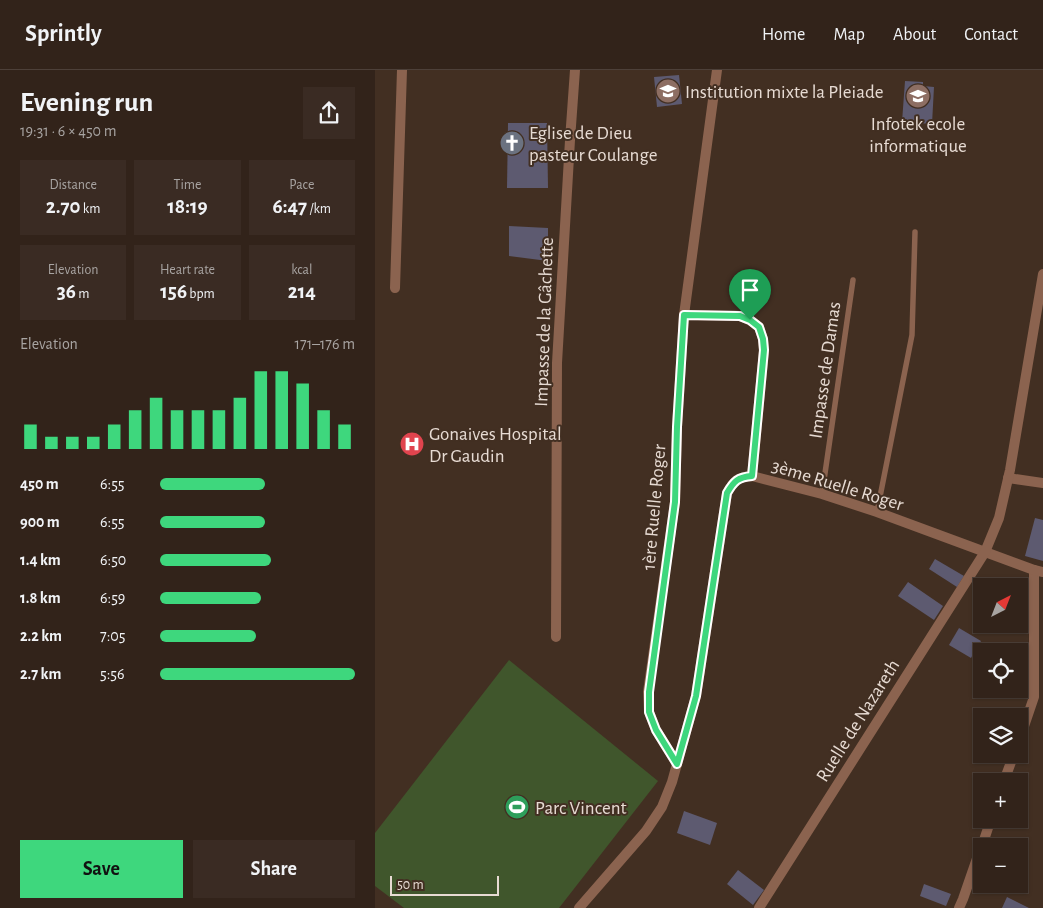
<!DOCTYPE html>
<html lang="en">
<head>
<meta charset="utf-8">
<style>
  body { margin:0; font-family:"Alegreya Sans",sans-serif; background:#3a2b23; color:#f1f3f6; height:100vh; display:flex; flex-direction:column; font-size:19px; white-space:nowrap }
  * { box-sizing:border-box; margin:0 }
  p { font-size:16px; color:#a8a4a2 }
  .icon { flex:none; width:28px; height:28px; fill:none; stroke:currentColor; stroke-width:2; stroke-linecap:round; stroke-linejoin:round }
  .map { position:relative; flex:1; overflow:hidden }
  .drawer { display:flex; flex-direction:column; background:#32231a; width:375px }
  .drawer>* { flex:none }
  .needle { width:32px; rotate:42deg }
  .fabs { position:absolute; left:598px; top:508px; display:grid; gap:10px }
  .fabs a { display:grid; place-items:center; width:55px; height:55px; border-radius:0px; background:#32231a; box-shadow:0 1px 4px #0004,0 0 0 1px #4d4039; font-size:25px }
  .scale { position:absolute; left:15px; bottom:12px; width:109px; box-sizing:border-box; padding-left:5px; border:2px solid #e7dbd3; border-top:0; font-size:14px; line-height:18px; white-space:nowrap; color:#e7dbd3; -webkit-text-stroke:4px #422f22; paint-order:stroke }
  .pin { position:absolute; display:grid; place-items:center; width:42px; height:42px; color:#fff; margin:-51px -21px; border-radius:50% 50% 50% 0; rotate:-45deg; box-shadow:0 0 5px #0007 }
  .pin .icon { rotate:45deg }
  .round { display:grid; place-items:center; flex:none; width:52px; height:52px; border-radius:0px; background:#3a2b23 }
  .summary { display:flex; align-items:center; justify-content:space-between; height:85px; padding:0 20px }
  h1 { font-size:28px; font-weight:700; line-height:38px }
  .figures { display:grid; grid-template-columns:repeat(3,1fr); gap:8px; height:85px; padding:5px 20px }
  .figures div { display:grid; align-content:center; border-radius:0px; background:#3a2b23; text-align:center }
  .figures b { font-size:21px; font-weight:700 }
  .figures small { font-size:14px; font-weight:400 }
  .figures p { font-size:14px }
  .chart { height:140px; padding:10px 20px }
  .chart p { display:flex; justify-content:space-between }
  .chart svg { width:100%; height:90px; margin-top:5px; stroke:#3ed77d; stroke-width:6 }
  .primary-button { display:flex; gap:10px; margin-top:auto; padding:10px 20px }
  .primary-button a { flex:1; height:58px; border-radius:0px; background:#3ed77d; color:#111; font-size:20px; font-weight:700; line-height:58px; text-align:center }
  .primary-button a+a { background:#3a2b23; color:#f1f3f6 }
  ul { padding:0 20px; list-style:none; font-size:16px }
  li { display:grid; grid-template-columns:80px 60px 1fr; align-items:center; height:38px }
  li i { height:12px; border-radius:6px; background:#3ed77d }
  header { display:flex; align-items:center; gap:30px; box-sizing:border-box; height:70px; padding:0 25px; background:#32231a; border-bottom:1px solid #4d4039 }
  header strong { font-size:24px }
  nav { display:flex; gap:28px; margin-inline-start:auto; font-size:18px }
  main { display:flex; flex:1; min-height:0 }
  .map>svg:first-child { display:block }
  .green { fill:#40562c }
  .building { fill:#5d5a70 }
  .lines { fill:none; stroke-linecap:round; stroke-linejoin:round }
  .service { stroke:#8b634f; stroke-width:5.5 }
  .minor { stroke:#8b634f; stroke-width:10 }
  .route-casing { stroke:#fff; stroke-width:10 }
  .route { stroke:#3ed77d; stroke-width:6 }
  .labels { text-anchor:middle; stroke-width:4; stroke-linejoin:round; paint-order:stroke }
  .poi-label { font-size:19px; fill:#e7dbd3; stroke:#422f22; text-anchor:start }
  .street-label { font-size:19px; fill:#e7dbd3; stroke:#422f22 }
</style>
</head>
<body>
<header>
<strong>Sprintly</strong>
<nav><a>Home</a><a>Map</a><a>About</a><a>Contact</a></nav>
</header>
<main>
<section class="drawer">
<div class="summary"><div><h1>Evening run</h1><p>19:31 · 6 × 450 m</p></div><a class="round"><svg class="icon" aria-label="share" viewBox="0 0 24 24"><path d="M12 15V3M7 8l5-5 5 5M5 13v7h14v-7"/></svg></a></div>
<div class="figures">
<div><p>Distance</p><b>2.70<small> km</small></b></div>
<div><p>Time</p><b>18:19</b></div>
<div><p>Pace</p><b>6:47<small> /km</small></b></div>
</div>
<div class="figures">
<div><p>Elevation</p><b>36<small> m</small></b></div>
<div><p>Heart rate</p><b>156<small> bpm</small></b></div>
<div><p>kcal</p><b>214</b></div>
</div>
<div class="chart"><p><span>Elevation</span>171–176 m</p>
<svg viewBox="0 0 160 44" preserveAspectRatio="none"><path d="M5 44V32M15 44V38M25 44V38M35 44V38M45 44V32M55 44V25M65 44V19M75 44V25M85 44V25M95 44V25M105 44V19M115 44V6M125 44V6M135 44V12M145 44V25M155 44V32"/></svg>
</div>
<ul>
<li><b>450 m</b>6:55<i style="width:54%"></i></li>
<li><b>900 m</b>6:55<i style="width:54%"></i></li>
<li><b>1.4 km</b>6:50<i style="width:57%"></i></li>
<li><b>1.8 km</b>6:59<i style="width:52%"></i></li>
<li><b>2.2 km</b>7:05<i style="width:49%"></i></li>
<li><b>2.7 km</b>5:56<i style="width:100%"></i></li>
</ul>
<div class="primary-button"><a>Save</a><a>Share</a></div>
</section>
<div class="map">
<svg width="668" height="838" viewBox="0 0 668 838">
  <rect width="100%" height="100%" fill="#422f22"/>
  <path class="green" d="M134 590 283 711 184 838H29L0 816V763Z"/>
  <g class="building">
    <path d="M304 5 307 34 282 37 279 7Z"/>
    <path d="M530 11 548 12V16L559 17 557 54 527 52Z"/>
    <path d="M133 53H172L173 118H132Z"/>
    <path d="M134 156 173 158V191L134 186Z"/>
    <path d="M660 448 668 450V491L650 486Z"/>
    <path d="M560 489 589 506 582 517 554 499Z"/>
    <path d="M533 512 568 536 559 550 523 526Z"/>
    <path d="M584 558 606 571 596 588 574 575Z"/>
    <path d="M309 741 342 753 335 775 302 763Z"/>
    <path d="M363 800 389 820 378 835 352 814Z"/>
    <path d="M549 814 576 824 571 836 545 826Z"/>
    <path d="M632 827 654 838H627Z"/>
  </g>
  <g class="lines">
    <g class="service">
      <path d="M447 424 478 210"/>
      <path d="M502 442 537 265 540 162"/>
    </g>
    <g class="minor">
      <path d="M20 218 27 0"/>
      <path d="M309 245 365 246 375 250 384 257 388 269 389 281 377 406"/>
      <path d="M633 408 668 413"/>
      <path d="M181 567 182 293 195 70 200 0"/>
      <path d="M644 671 659 627V500"/>
      <path d="M302 694 321 626 352 423C359 410 363 407 377 406L447 424 502 442 659 500 668 502"/>
      <path d="M629 711 639 684"/>
      <path d="M607 776 616 749"/>
      <path d="M204 838 271 761 287 737 297 712 302 694 281 660 274 642 273 622 300 432 302 357 309 245 342 0"/>
      <path d="M384 838 610 482 624 448 635 400 668 204"/>
      <path d="M584 838 588 829 606 777"/>
    </g>
  </g>
  <g class="lines">
    <defs>
      <path id="route" d="M309 245 365 246 375 250 384 257 388 269 389 280 377 406C363 407 359 411 352 423L321 626 302 694 281 660 274 642V622L300 432 302 357Z"/>
    </defs>
    <use href="#route" class="route-casing"/>
    <use href="#route" class="route"/>
  </g>
  <defs>
    <symbol id="school-disc" viewBox="-11 -11 22 22"><circle r="9.5" fill="#8d6e63" stroke="#422f22"/><path d="M0-5L7-2L0 1L-7-2ZM-4 1L0 2.5L4 1V4Q0 6-4 4Z" fill="#fff"/></symbol>
    <symbol id="university-disc" viewBox="-11 -11 22 22"><circle r="9.5" fill="#8d6e63" stroke="#422f22"/><path d="M0-5L7-2L0 1L-7-2ZM-4 1L0 2.5L4 1V4Q0 6-4 4Z" fill="#fff"/></symbol>
    <symbol id="church-disc" viewBox="-11 -11 22 22"><circle r="9.5" fill="#6b7280" stroke="#422f22"/><path d="M-1.2-6h2.4v3.5h3.3v2.4h-3.3V6h-2.4V-.1h-3.3v-2.4h3.3Z" fill="#fff"/></symbol>
    <symbol id="hospital-disc" viewBox="-11 -11 22 22"><circle r="9.5" fill="#e0444e" stroke="#422f22"/><path d="M-5-5h3v3.5h4V-5h3V5h-3V1.5h-4V5h-3Z" fill="#fff"/></symbol>
    <symbol id="stadium-disc" viewBox="-11 -11 22 22"><circle r="9.5" fill="#2e9e5b" stroke="#422f22"/><path d="M0-5a6.5 5 0 1 0 0 10a6.5 5 0 1 0 0-10ZM-3.5-1.8h7v3.6h-7Z" fill="#fff"/></symbol>
  </defs>
  <g fill-rule="evenodd">
    <use href="#school-disc" x="279" y="7" width="28" height="28"/>
    <use href="#university-disc" x="529" y="12" width="28" height="28"/>
    <use href="#church-disc" x="123" y="59" width="28" height="28"/>
    <use href="#hospital-disc" x="23" y="360" width="28" height="28"/>
    <use href="#stadium-disc" x="128" y="723" width="28" height="28"/>
  </g>
  <g class="labels">
    <g class="poi-label">
      <text x="310" y="28">Institution mixte la Pleiade</text>
      <text x="543" y="60" text-anchor="middle">Infotek ecole<tspan x="543" dy="22">informatique</tspan></text>
      <text x="154" y="69">Eglise de Dieu<tspan x="154" dy="22">pasteur Coulange</tspan></text>
      <text x="54" y="370">Gonaives Hospital<tspan x="54" dy="22">Dr Gaudin</tspan></text>
      <text x="160" y="744">Parc Vincent</text>
    </g>
    <g class="street-label">
      <text transform="translate(168 252) rotate(-88)" y="7">Impasse de la Gâchette</text>
      <text transform="translate(449 300) rotate(-82)" y="7">Impasse de Damas</text>
      <text transform="translate(463 414) rotate(17)" y="7">3ème Ruelle Roger</text>
      <text transform="translate(278 437) rotate(-85)" y="7">1ère Ruelle Roger</text>
      <text transform="translate(482 650) rotate(-58)" y="7">Ruelle de Nazareth</text>
    </g>
  </g>
</svg>
<div class="fabs">
<a><svg class="needle" viewBox="-14 -14 28 28"><path d="M0-13l5 13h-10z" fill="#e53935"/><path d="M0 13l5-13h-10z" fill="#a8a4a2"/></svg></a>
<a><svg class="icon" aria-label="locate" viewBox="0 0 24 24"><circle cx="12" cy="12" r="6"/><path d="M12 2v4M12 18v4M2 12h4M18 12h4"/></svg></a>
<a><svg class="icon" aria-label="layers" viewBox="0 0 24 24"><path d="M12 4l9 5-9 5-9-5zM3 14l9 5 9-5"/></svg></a>
<a>+</a>
<a>−</a>
</div>
<div class="scale">50 m</div>
<div class="pin" style="left:375px;top:250px;background:#1e9e55"><svg class="icon" aria-label="arrive" viewBox="0 0 24 24"><path d="M6 21V4h12l-3 4 3 4H6"/></svg></div>
</div>
</main>
</body>
</html>
